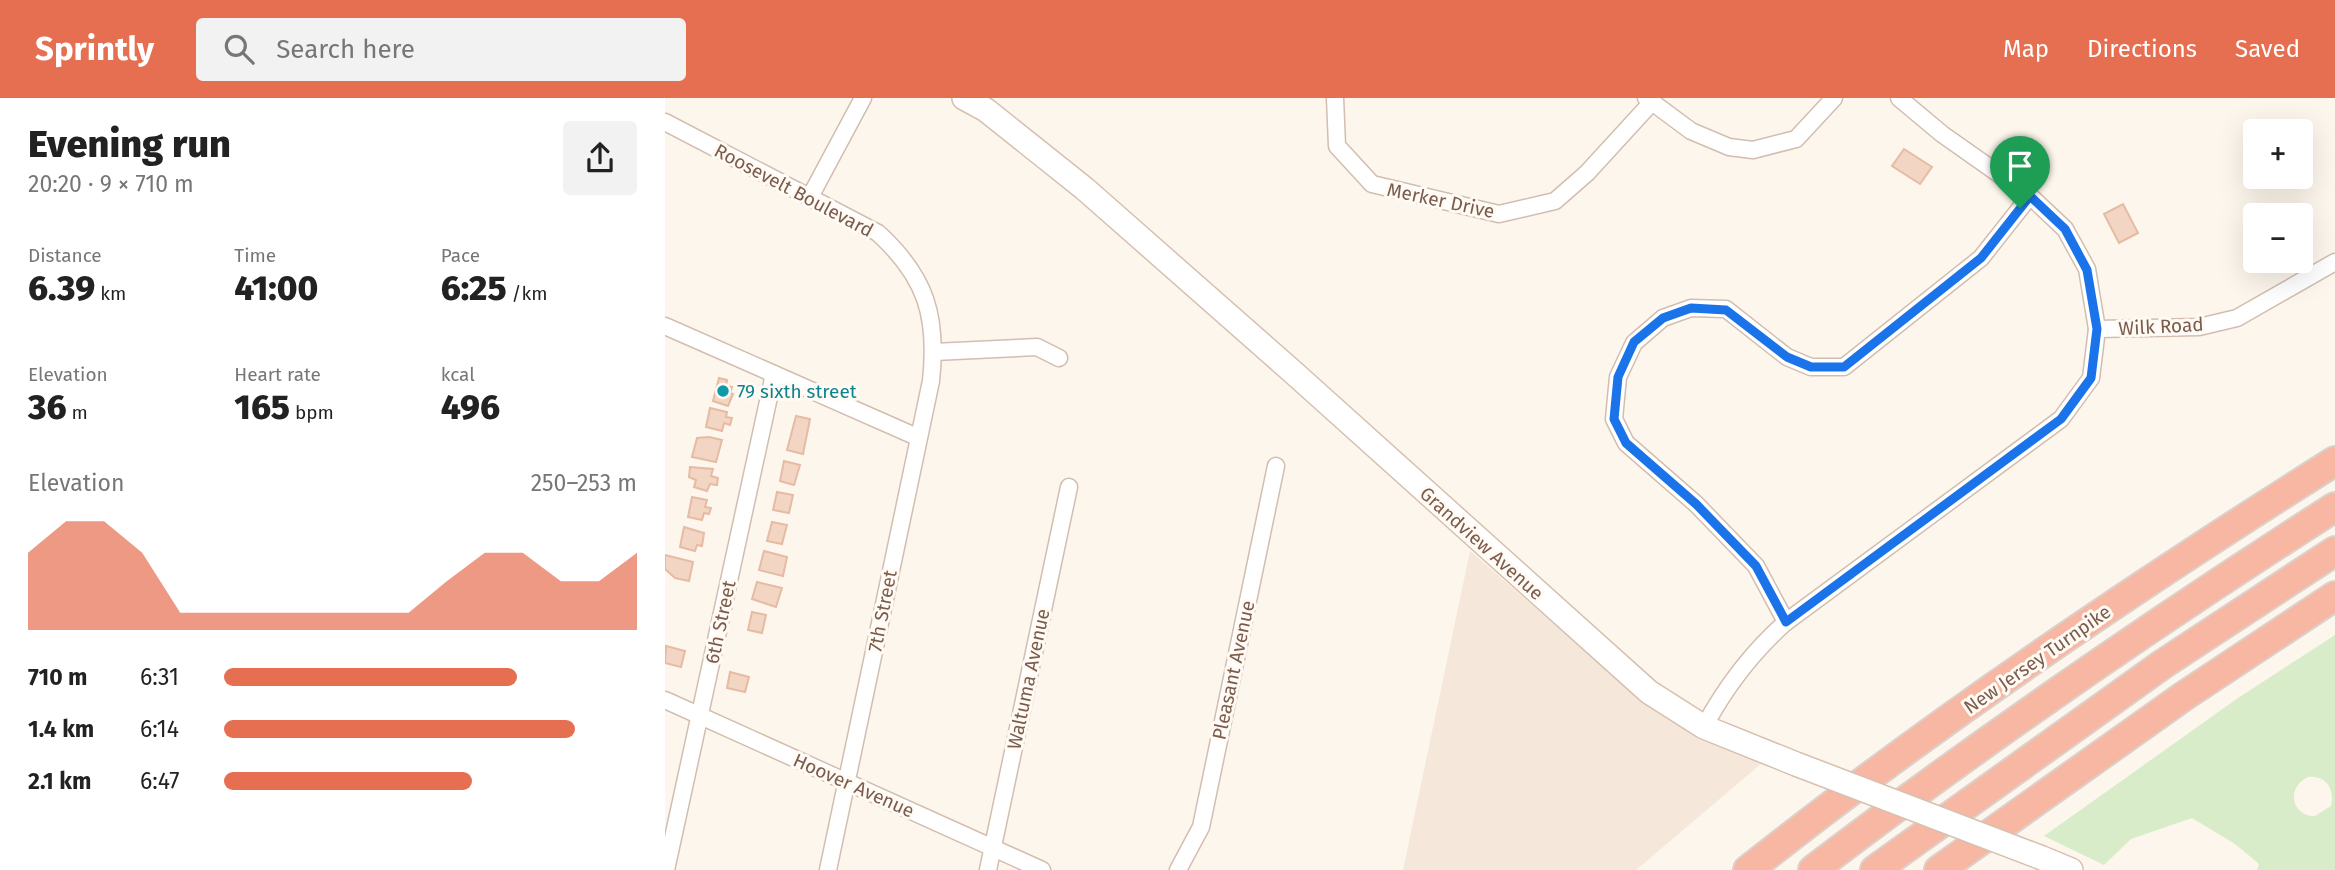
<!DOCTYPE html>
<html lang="en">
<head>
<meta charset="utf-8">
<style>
  body { margin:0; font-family:"Fira Sans",sans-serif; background:#f2f2f2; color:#222; height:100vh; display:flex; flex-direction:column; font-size:26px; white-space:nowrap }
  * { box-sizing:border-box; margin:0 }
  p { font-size:23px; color:#767676 }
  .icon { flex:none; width:38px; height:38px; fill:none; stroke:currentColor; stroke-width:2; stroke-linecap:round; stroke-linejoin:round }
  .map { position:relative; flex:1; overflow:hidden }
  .details { display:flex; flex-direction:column; background:#fff; width:665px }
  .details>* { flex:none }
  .fabs { position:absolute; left:1578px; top:21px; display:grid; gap:14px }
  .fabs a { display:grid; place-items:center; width:70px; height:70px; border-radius:7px; background:#fff; box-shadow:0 7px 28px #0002; font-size:35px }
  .pin { position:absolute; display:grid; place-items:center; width:60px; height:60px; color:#fff; margin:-72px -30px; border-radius:50% 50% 50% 0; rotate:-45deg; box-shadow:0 0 7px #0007 }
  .pin .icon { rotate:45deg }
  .round { display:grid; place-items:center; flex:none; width:74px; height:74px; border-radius:7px; background:#f2f2f2 }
  .headline { display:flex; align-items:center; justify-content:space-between; height:119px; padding:0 28px }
  h1 { font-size:38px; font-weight:800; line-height:52px }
  .stats { display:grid; grid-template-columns:repeat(3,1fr); gap:10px; height:119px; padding:7px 28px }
  .stats div { display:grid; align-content:center }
  .stats b { font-size:35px; font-weight:800 }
  .stats small { font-size:19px; font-weight:400 }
  .stats p { font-size:19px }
  .chart { height:196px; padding:14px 28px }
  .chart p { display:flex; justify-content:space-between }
  .chart svg { width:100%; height:126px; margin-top:7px; fill:#e76f51; opacity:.7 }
  ul { padding:0 28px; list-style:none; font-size:23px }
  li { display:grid; grid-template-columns:112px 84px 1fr; align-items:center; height:52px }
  li i { height:18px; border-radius:9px; background:#e76f51 }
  header { display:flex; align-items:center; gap:42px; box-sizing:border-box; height:98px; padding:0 35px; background:#e76f51; color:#fff }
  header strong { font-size:33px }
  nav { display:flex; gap:38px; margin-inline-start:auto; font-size:24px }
  .search { width:490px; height:63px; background:#f2f2f2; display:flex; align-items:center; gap:18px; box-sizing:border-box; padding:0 24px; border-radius:7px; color:#767676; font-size:26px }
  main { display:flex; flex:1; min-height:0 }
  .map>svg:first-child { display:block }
  .residential { fill:#f5e8da }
  .green { fill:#d8ecc9; fill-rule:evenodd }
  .building { fill:#f3d5c3; stroke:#e6bba3; stroke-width:2 }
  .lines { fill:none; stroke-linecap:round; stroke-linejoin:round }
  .street-casing { stroke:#d1beb0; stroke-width:19 }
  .secondary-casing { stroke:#d6c0b0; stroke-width:26 }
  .highway-casing { stroke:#dad1cd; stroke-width:32 }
  .street { stroke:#fff; stroke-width:16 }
  .secondary { stroke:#fff; stroke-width:23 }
  .highway { stroke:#f7b7a3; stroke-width:28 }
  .secondary-bridge-casing { stroke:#d6c0b0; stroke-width:26; stroke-linecap:butt }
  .secondary-bridge { stroke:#fff; stroke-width:23 }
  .route-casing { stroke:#fff; stroke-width:14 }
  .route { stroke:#1a73e8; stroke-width:9 }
  .culture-dot { fill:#0f9aa8; stroke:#fffaf3; stroke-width:2.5 }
  .labels { text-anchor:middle; stroke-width:6; stroke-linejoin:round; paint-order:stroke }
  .street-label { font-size:19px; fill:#7a5c4d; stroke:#fffaf3 }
  .culture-label { font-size:19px; fill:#0d838f; stroke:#fffaf3; text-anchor:start }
</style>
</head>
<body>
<header>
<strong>Sprintly</strong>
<div class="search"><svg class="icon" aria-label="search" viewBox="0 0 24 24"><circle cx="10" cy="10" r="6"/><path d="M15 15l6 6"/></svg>Search here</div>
<nav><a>Map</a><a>Directions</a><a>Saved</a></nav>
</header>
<main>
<section class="details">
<div class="headline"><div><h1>Evening run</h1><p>20:20 · 9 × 710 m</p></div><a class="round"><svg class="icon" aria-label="share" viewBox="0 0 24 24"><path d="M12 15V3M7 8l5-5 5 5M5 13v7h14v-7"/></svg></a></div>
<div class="stats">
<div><p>Distance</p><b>6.39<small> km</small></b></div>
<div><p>Time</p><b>41:00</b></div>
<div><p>Pace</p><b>6:25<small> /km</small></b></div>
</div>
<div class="stats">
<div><p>Elevation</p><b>36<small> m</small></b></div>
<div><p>Heart rate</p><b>165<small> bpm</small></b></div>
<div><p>kcal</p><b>496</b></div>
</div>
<div class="chart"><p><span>Elevation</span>250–253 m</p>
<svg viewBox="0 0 160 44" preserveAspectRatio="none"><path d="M0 44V17L10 6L20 6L30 17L40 38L50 38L60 38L70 38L80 38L90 38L100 38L110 27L120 17L130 17L140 27L150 27L160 17V44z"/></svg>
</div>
<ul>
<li><b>710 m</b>6:31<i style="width:71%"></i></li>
<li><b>1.4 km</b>6:14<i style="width:85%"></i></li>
<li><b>2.1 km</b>6:47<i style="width:60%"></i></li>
</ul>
</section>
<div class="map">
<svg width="1670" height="772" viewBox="0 0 1670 772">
  <rect width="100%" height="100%" fill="#fdf6ec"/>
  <path class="residential" d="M805 453 972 598 1034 641 1097 665 971 772H738Z"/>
  <path class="green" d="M1670 537V772H1592L1594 766 1570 746 1527 720 1466 741 1439 767 1379 738 1573 600ZM1643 679C1661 677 1670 691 1666 708L1650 718C1626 718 1621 689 1643 679Z"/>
  <g class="building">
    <path d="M1239 51 1267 69 1255 86 1227 68Z"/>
    <path d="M1458 106 1473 135 1454 145 1439 116Z"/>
    <path d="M54 280 62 282 61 288 67 289 65 295 68 296 63 308 48 303Z"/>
    <path d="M45 310 62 314 61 319 67 320 65 327 59 325 57 333 41 329Z"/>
    <path d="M131 318 145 321 138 356 122 352Z"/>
    <path d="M44 339 57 342 51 364 27 359 32 340Z"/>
    <path d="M119 363 135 367 129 387 115 383Z"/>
    <path d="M25 369 48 371 46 378 53 380 52 387 45 386 42 393 29 389 31 382 24 379Z"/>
    <path d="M112 394 128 397 124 415 108 412Z"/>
    <path d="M27 399 42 402 40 409 46 410 44 416 39 415 37 422 23 419Z"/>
    <path d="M107 424 122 427 117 446 102 443Z"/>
    <path d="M19 429 39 435 37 448 32 447 30 453 15 449Z"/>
    <path d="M99 453 122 459 118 478 94 472Z"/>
    <path d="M0 457 28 464 24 483 10 480 0 471Z"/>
    <path d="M92 484 117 490 111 509 87 501Z"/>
    <path d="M87 514 101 517 97 535 83 532Z"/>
    <path d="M1 548 20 553 16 569 0 565Z"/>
    <path d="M65 574 84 579 80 594 62 590Z"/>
  </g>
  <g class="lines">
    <defs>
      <g id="street">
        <path d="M670 0 672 48 707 86 834 116 890 103 922 75 987 4 981 0"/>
        <path d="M987 4 1026 33 1064 49 1088 52 1131 41 1169 0"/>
        <path d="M0 24 213 135C261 179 273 218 266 283L163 772"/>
        <path d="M145 99 198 0"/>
        <path d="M0 228 252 339"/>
        <path d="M1432 231 1534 229 1572 220 1670 164"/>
        <path d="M269 254 372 249 394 260"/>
        <path d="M1121 524 1091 468 1031 406 961 345 949 321 953 279 969 245 998 220 1026 210 1061 211 1122 259 1146 269H1179L1316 160 1365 98"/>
        <path d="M0 602 377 772"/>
        <path d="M1039 629C1061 588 1087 554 1121 524L1396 321 1426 280 1432 231 1422 171 1400 131 1365 98 1277 36 1234 0"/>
        <path d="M1 772 109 276"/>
        <path d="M323 772 404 389"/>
        <path d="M513 772 536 729 611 368"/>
      </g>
      <g id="secondary">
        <path d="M299 0 321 12 420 91 629 275 984 594 1039 629 1131 666"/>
        <path d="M1377 760 1406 772"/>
      </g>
      <g id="highway">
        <path d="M1083 772C1270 624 1469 490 1670 363"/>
        <path d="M1148 772C1317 643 1492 523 1670 409"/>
        <path d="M1210 772 1498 566 1670 453"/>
        <path d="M1274 772 1519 598 1670 498"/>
      </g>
    </defs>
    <use href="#street" class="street-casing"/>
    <use href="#secondary" class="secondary-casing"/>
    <use href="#highway" class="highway-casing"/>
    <use href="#street" class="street"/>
    <use href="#secondary" class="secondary"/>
    <use href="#highway" class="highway"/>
    <defs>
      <path id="secondary-bridge" d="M1131 666 1377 760"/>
    </defs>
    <use href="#secondary-bridge" class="secondary-bridge-casing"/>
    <use href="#secondary-bridge" class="secondary-bridge"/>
  </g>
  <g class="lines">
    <defs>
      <path id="route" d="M1365 98 1400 131 1422 172 1432 231 1426 280 1396 321 1121 524 1091 468 1031 406 961 345 949 321 953 279 969 244 998 220 1026 210 1061 212 1122 259 1146 269H1179L1316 160Z"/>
    </defs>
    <use href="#route" class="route-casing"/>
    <use href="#route" class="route"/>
  </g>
  <circle class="culture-dot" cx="58" cy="293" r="7"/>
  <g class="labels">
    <g class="street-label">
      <text transform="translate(129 92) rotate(28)" y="7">Roosevelt Boulevard</text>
      <text transform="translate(776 102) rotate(12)" y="7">Merker Drive</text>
      <text transform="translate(1496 228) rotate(-3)" y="7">Wilk Road</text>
      <text transform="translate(817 445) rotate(42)" y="7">Grandview Avenue</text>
      <text transform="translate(217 513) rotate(-79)" y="7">7th Street</text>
      <text transform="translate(55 524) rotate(-78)" y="7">6th Street</text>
      <text transform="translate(1372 561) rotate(-35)" y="7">New Jersey Turnpike</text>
      <text transform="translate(568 572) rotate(-78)" y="7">Pleasant Avenue</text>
      <text transform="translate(363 581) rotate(-78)" y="7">Waltuma Avenue</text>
      <text transform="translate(189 687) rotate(24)" y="7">Hoover Avenue</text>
    </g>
    <g class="culture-label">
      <text x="72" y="300">79 sixth street</text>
    </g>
  </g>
</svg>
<div class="fabs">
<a>+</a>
<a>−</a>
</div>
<div class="pin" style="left:1355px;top:110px;background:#1e9e55"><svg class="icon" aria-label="arrive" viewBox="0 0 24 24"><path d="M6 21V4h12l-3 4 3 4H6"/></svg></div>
</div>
</main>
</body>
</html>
